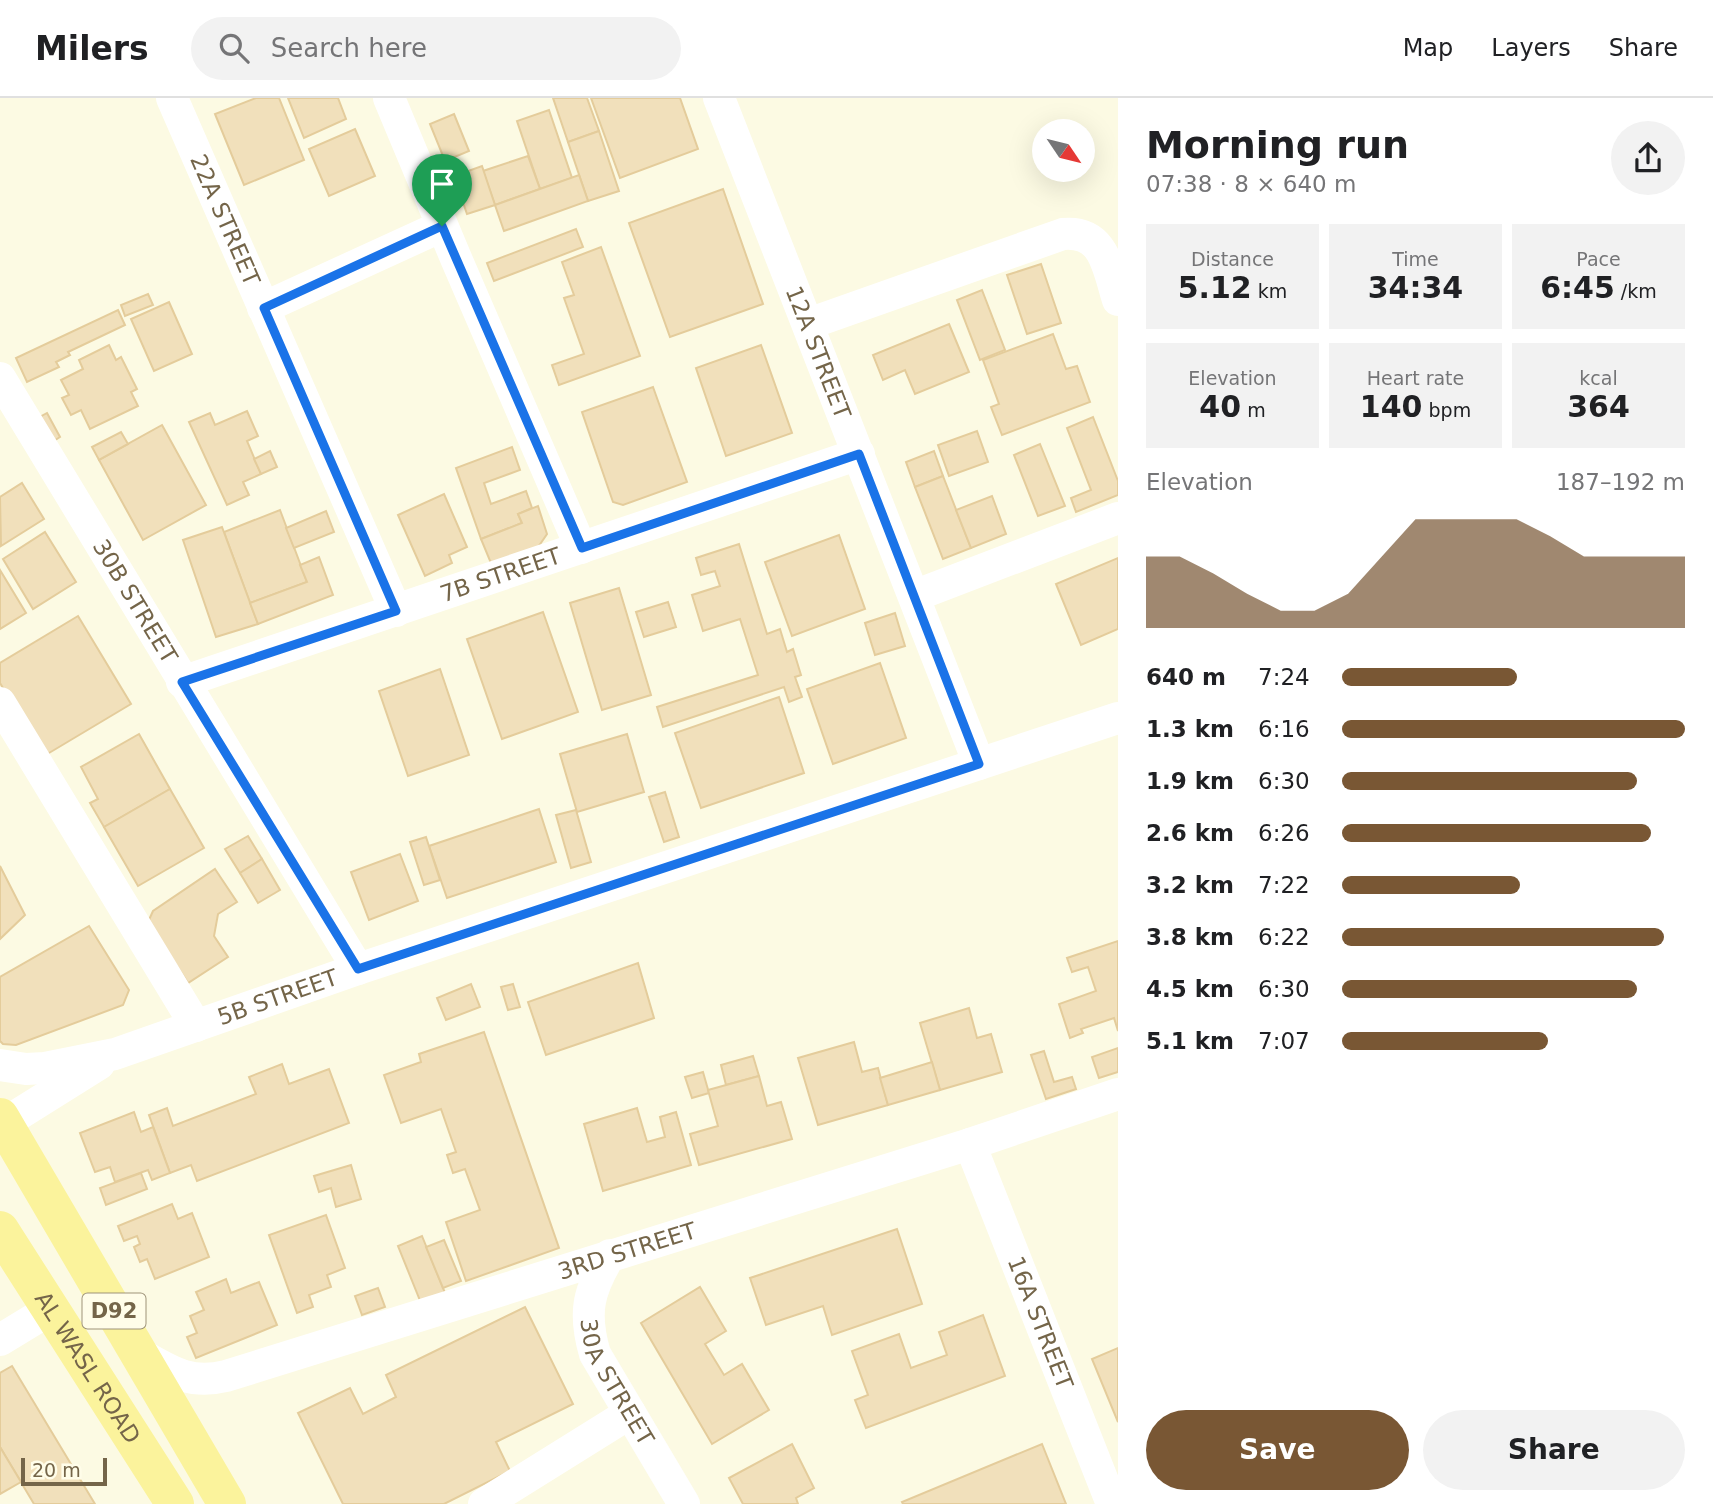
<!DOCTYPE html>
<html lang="en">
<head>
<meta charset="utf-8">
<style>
  body { margin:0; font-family:"DejaVu Sans",sans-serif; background:#f2f2f2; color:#202124; height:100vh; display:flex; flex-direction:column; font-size:26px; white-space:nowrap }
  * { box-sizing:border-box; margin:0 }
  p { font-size:23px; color:#757577 }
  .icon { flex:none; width:38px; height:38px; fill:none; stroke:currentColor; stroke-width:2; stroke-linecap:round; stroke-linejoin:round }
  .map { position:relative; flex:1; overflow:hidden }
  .side { display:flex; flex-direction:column; background:#fff; width:595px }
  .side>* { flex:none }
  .needle { width:46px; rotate:125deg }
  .tools { position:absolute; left:1032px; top:21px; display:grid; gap:14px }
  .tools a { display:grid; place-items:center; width:63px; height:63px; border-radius:50%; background:#fff; box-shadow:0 7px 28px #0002; font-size:35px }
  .scale { position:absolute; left:21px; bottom:18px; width:86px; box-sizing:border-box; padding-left:7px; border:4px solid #746549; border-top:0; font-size:19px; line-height:24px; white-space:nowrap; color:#746549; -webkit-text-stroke:5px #fffde9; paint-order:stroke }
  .pin { position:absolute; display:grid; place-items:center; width:60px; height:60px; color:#fff; margin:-72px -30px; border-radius:50% 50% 50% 0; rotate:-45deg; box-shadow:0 0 7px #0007 }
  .pin .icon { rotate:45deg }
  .round { display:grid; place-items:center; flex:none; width:74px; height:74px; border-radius:37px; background:#f2f2f2 }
  .headline { display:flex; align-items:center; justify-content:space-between; height:119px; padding:0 28px }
  h1 { font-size:38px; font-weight:800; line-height:52px }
  .metrics { display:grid; grid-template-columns:repeat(3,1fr); gap:10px; height:119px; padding:7px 28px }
  .metrics div { display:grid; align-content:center; border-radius:0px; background:#f2f2f2; text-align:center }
  .metrics b { font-size:30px; font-weight:800 }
  .metrics small { font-size:19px; font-weight:400 }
  .metrics p { font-size:19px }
  .chart { height:196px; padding:14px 28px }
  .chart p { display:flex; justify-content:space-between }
  .chart svg { width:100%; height:126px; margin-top:7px; fill:#795734; opacity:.7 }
  .primary-button { display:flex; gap:14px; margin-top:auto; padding:14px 28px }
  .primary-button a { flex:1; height:80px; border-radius:42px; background:#795734; color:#fff; font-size:28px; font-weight:800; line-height:80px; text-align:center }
  .primary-button a+a { background:#f2f2f2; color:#202124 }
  ul { padding:0 28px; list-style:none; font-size:23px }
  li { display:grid; grid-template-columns:112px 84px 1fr; align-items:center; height:52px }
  li i { height:18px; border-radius:9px; background:#795734 }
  header { display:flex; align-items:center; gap:42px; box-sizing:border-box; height:98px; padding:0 35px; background:#fff; border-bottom:2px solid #e0e0e0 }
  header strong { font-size:33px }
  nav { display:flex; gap:38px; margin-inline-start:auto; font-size:24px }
  .search { width:490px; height:63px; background:#f2f2f2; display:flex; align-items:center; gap:18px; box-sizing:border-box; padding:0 24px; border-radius:38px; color:#757577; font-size:26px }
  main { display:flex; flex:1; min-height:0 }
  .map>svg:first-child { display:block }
  .building { fill:#f1e0bb; stroke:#e4cc9b; stroke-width:2 }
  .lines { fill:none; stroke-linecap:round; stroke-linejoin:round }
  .minor { stroke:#fff; stroke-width:32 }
  .major { stroke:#fbf39c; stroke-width:38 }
  .route-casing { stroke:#fff; stroke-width:14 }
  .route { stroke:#1a73e8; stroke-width:9 }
  .labels { text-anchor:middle; stroke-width:5; stroke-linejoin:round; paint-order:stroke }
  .shield { fill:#fffde9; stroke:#9e9379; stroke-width:2 }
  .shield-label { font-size:21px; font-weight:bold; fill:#746549 }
  .street-label { font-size:23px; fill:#746549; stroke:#fffde9 }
</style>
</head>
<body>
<header>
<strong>Milers</strong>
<div class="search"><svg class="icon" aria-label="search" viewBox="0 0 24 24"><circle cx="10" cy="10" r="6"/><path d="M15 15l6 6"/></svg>Search here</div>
<nav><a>Map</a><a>Layers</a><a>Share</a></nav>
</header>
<main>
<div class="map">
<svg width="1118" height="1406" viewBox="0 0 1118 1406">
  <rect width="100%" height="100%" fill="#fcfae3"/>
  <g class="building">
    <path d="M256 0H279L304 62 244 87 215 16Z"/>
    <path d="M288 0H338L346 21 304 40Z"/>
    <path d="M553 0H587L599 33 568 44Z"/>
    <path d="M591 0H680L698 51 620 80Z"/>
    <path d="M549 12 572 80 540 91 517 23Z"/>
    <path d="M454 16 469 53 445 63 430 26Z"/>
    <path d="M355 31 375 78 329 98 309 51Z"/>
    <path d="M599 33 619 93 588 103 568 44Z"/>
    <path d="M528 58 540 91 495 107 483 73Z"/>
    <path d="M482 68 495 107 467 116 454 78Z"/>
    <path d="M579 77 588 103 504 133 495 107Z"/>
    <path d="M723 91 763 206 670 239 629 125Z"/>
    <path d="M576 131 583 149 494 183 487 165Z"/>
    <path d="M601 149 640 258 559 287 552 267 584 256 564 200 574 197 562 164Z"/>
    <path d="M1041 166 1061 225 1027 236 1007 177Z"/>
    <path d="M982 192 1005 252 980 262 957 202Z"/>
    <path d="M148 196 153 207 125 218 121 207Z"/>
    <path d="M169 204 192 256 154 273 131 221Z"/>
    <path d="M118 212 125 227 68 254 70 257 56 264 59 269 27 284 16 260Z"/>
    <path d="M949 226 969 274 915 296 905 272 883 282 873 257Z"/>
    <path d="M1053 236 1066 271 1077 268 1090 304 1002 337 991 309 999 306 983 262Z"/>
    <path d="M109 247 116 262 121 259 137 291 131 294 138 308 90 331 81 312 71 317 62 300 69 297 61 282 83 271 79 262Z"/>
    <path d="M761 247 792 335 726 358 696 270Z"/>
    <path d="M653 289 687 384 623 407 613 404 582 314Z"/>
    <path d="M247 313 258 338 247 343 261 376 243 384 249 397 227 407 189 324 210 315 215 327Z"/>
    <path d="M47 315 60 339 52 344 38 320Z"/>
    <path d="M1093 319 1118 383V397L1076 414 1071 400 1091 392 1067 330Z"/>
    <path d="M162 327 206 407 143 442 99 362Z"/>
    <path d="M977 333 988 364 949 378 938 347Z"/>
    <path d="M121 334 128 346 99 362 92 349Z"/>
    <path d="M1040 346 1065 408 1038 418 1014 357Z"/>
    <path d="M512 349 520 372 484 385 491 406 526 393 532 410 518 416 522 425 481 441 456 370Z"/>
    <path d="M270 353 277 369 261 376 254 361Z"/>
    <path d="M934 353 943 378 915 389 906 364Z"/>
    <path d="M943 378 971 450 943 461 915 389Z"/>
    <path d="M22 385 44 421 1 448 0 399Z"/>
    <path d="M444 396 467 449 449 457 452 465 425 478 398 417Z"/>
    <path d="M992 398 1006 436 971 450 956 412Z"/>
    <path d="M538 408 547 436 534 455 493 470 481 441 522 425 518 416Z"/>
    <path d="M280 412 307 484 250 505 224 434Z"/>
    <path d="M326 413 334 434 294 450 286 430Z"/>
    <path d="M222 429 258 526 216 539 183 442Z"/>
    <path d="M45 434 76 484 33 511 3 461Z"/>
    <path d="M839 437 865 511 792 538 765 464Z"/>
    <path d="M739 446 767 536 780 531 787 554 793 551 801 577 795 579 802 599 789 604 784 589 663 629 657 609 758 577 740 521 703 533 692 497 720 488 715 473 701 477 696 460Z"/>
    <path d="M319 459 333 497 258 526 250 505 307 484 300 467Z"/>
    <path d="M1118 460V531L1081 547 1056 486Z"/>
    <path d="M0 472 26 515 0 531Z"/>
    <path d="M619 490 651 597 602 612 570 505Z"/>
    <path d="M668 504 676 529 644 539 636 514Z"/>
    <path d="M543 514 578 614 502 641 467 541Z"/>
    <path d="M895 515 905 548 875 557 865 525Z"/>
    <path d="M78 518 131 606 44 658 0 585V565Z"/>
    <path d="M880 565 906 640 833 666 807 591Z"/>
    <path d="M440 571 469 657 408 678 379 593Z"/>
    <path d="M779 599 804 675 701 710 675 635Z"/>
    <path d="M139 636 170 691 104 729 90 705 98 701 81 669Z"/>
    <path d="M627 636 644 694 577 714 560 656Z"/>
    <path d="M170 691 204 750 138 788 104 729Z"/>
    <path d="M665 694 679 739 664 744 649 699Z"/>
    <path d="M539 711 556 764 447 800 429 748Z"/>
    <path d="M576 712 591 764 571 770 556 717Z"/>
    <path d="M248 738 262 761 240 775 225 751Z"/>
    <path d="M426 739 440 782 424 787 410 744Z"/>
    <path d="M400 756 418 803 369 822 351 774Z"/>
    <path d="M262 761 280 792 258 805 240 775Z"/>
    <path d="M0 768 25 817 0 841Z"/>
    <path d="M215 771 237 804 218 816 214 838 228 859 188 885 148 824 153 813Z"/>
    <path d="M89 828 129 892 123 907 16 947 3 946 0 943V879Z"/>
    <path d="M1118 843V933L1114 920 1081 931 1083 935 1070 940 1059 906 1096 893 1088 869 1072 874 1067 860Z"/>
    <path d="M638 865 654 920 546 957 528 904Z"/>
    <path d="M471 886 480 909 446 922 437 900Z"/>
    <path d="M513 886 520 909 508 912 501 889Z"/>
    <path d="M969 910 977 940 991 936 1002 974 940 992 920 925Z"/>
    <path d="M484 934 559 1150 466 1183 446 1124 480 1112 465 1071 453 1075 447 1057 456 1054 441 1011 401 1025 384 977 421 964 419 956Z"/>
    <path d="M854 944 862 974 878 970 888 1007 818 1027 798 960Z"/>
    <path d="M1118 950V974L1099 980 1092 959Z"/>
    <path d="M1044 953 1054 984 1072 979 1076 991 1046 1001 1031 957Z"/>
    <path d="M753 958 759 978 726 987 721 967Z"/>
    <path d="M932 964 940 992 888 1007 880 980Z"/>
    <path d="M282 966 289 986 329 971 349 1025 197 1083 191 1067 170 1075 149 1017 167 1010 173 1028 256 996 249 979Z"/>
    <path d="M703 974 709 995 692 1000 685 979Z"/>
    <path d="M759 978 767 1008 781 1004 792 1041 699 1067 690 1036 718 1028 708 992Z"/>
    <path d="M637 1010 647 1044 665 1039 660 1019 676 1014 691 1067 603 1093 584 1026Z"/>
    <path d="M134 1014 141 1034 153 1029 170 1075 152 1082 148 1072 115 1084 110 1069 95 1074 80 1035Z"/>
    <path d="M351 1067 361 1101 336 1109 331 1090 319 1094 314 1078Z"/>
    <path d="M141 1075 147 1091 106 1107 100 1090Z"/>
    <path d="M172 1106 178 1121 192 1115 209 1159 155 1181 147 1161 140 1164 134 1149 140 1146 137 1138 124 1143 118 1128Z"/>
    <path d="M326 1117 345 1170 327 1177 331 1189 309 1197 313 1209 297 1215 269 1137Z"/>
    <path d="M897 1131 922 1206 832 1237 823 1208 766 1227 750 1180Z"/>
    <path d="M422 1138 445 1195 421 1205 398 1148Z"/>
    <path d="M444 1142 461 1183 443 1190 426 1149Z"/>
    <path d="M226 1181 231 1195 259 1184 277 1227 196 1260 187 1239 197 1235 190 1218 204 1212 196 1194Z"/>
    <path d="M700 1189 726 1233 705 1246 724 1277 742 1266 769 1312 712 1346 641 1225Z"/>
    <path d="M378 1190 385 1209 362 1217 355 1198Z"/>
    <path d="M525 1209 573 1306 496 1344 510 1373 444 1406H343L298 1315 350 1290 363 1316 396 1299 386 1277Z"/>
    <path d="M983 1217 1005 1278 866 1330 855 1302 868 1297 852 1253 899 1236 911 1270 947 1257 939 1234Z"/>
    <path d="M1118 1250V1324L1092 1261Z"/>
    <path d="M12 1268 95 1406H34L0 1349V1275Z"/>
    <path d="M792 1346 814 1390 796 1400 798 1406H743L729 1380Z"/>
    <path d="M1042 1346 1066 1406H903L902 1404Z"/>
    <path d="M0 1349 21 1384 0 1396Z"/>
  </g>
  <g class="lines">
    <g class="minor">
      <path id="s1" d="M172 0 396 513"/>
      <path d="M389 0 455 158 581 450"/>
      <path id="s2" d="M719 0 979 666"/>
      <path d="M263 210 442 128"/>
      <path d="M808 226 1063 136C1105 132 1108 171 1118 202"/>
      <path id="s3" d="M0 280 358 871"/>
      <path d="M914 498 1118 420"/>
      <path id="s4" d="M182 584 859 356"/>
      <path d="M0 605 196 928"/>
      <path id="s5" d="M0 967 26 971 45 970 115 956 358 871 1118 620"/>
      <path d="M2 1022 16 1018 99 966"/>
      <path id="s6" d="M970 1046 1112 1406"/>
      <path id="s7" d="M610 1157C588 1193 583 1215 595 1256L684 1406"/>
      <path d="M0 1242 51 1211"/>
      <path id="s8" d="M138 1255C170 1273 189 1287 226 1278L970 1046 1118 996"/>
      <path d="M484 1406 630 1315"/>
    </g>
    <g class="major">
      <path d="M0 1019 227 1406"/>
      <path id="s9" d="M0 1132 175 1406"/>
    </g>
  </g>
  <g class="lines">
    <defs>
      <path id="route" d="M442 128 582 450 859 356 979 666 358 871 182 584 396 513 264 210Z"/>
    </defs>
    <use href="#route" class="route-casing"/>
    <use href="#route" class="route"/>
  </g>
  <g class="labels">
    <rect class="shield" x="82.5" y="1195.5" width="63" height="35" rx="5"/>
    <g class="shield-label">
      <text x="114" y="1220">D92</text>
    </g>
    <g class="street-label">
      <text dy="8" stroke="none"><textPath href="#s1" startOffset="133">22A STREET</textPath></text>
      <text dy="8" stroke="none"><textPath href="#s2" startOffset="273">12A STREET</textPath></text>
      <text dy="8" stroke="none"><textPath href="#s4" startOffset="336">7B STREET</textPath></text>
      <text dy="8" stroke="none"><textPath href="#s3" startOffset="261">30B STREET</textPath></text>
      <text dy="8" stroke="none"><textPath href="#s5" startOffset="289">5B STREET</textPath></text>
      <text dy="8" stroke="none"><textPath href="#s8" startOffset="514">3RD STREET</textPath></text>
      <text dy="8" stroke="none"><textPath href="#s6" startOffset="192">16A STREET</textPath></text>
      <text dy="8" stroke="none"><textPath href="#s9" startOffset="163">AL WASL ROAD</textPath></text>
      <text dy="8" stroke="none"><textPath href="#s7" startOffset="138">30A STREET</textPath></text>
    </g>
  </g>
</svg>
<div class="tools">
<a><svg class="needle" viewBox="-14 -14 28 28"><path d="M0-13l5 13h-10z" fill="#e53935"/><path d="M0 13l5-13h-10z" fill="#757577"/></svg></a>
</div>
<div class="scale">20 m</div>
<div class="pin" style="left:442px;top:128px;background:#1e9e55"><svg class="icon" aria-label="arrive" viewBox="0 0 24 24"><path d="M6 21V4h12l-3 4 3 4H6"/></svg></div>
</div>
<section class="side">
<div class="headline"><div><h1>Morning run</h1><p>07:38 · 8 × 640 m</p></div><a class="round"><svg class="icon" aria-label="share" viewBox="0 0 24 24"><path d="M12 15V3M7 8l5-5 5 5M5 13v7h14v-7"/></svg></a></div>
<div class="metrics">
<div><p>Distance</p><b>5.12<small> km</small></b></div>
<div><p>Time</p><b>34:34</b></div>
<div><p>Pace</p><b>6:45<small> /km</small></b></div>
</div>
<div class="metrics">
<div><p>Elevation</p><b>40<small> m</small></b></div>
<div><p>Heart rate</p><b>140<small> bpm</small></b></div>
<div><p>kcal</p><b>364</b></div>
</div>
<div class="chart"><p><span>Elevation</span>187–192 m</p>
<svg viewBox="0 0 160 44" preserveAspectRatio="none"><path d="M0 44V19L10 19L20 25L30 32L40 38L50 38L60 32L70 19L80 6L90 6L100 6L110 6L120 12L130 19L140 19L150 19L160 19V44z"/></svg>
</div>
<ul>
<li><b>640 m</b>7:24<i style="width:51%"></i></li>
<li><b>1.3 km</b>6:16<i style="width:100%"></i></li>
<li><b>1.9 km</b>6:30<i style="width:86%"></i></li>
<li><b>2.6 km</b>6:26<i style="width:90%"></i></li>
<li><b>3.2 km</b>7:22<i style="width:52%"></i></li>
<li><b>3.8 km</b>6:22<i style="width:94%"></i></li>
<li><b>4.5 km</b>6:30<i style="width:86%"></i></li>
<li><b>5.1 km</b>7:07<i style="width:60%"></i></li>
</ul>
<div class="primary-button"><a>Save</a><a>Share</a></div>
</section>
</main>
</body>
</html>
